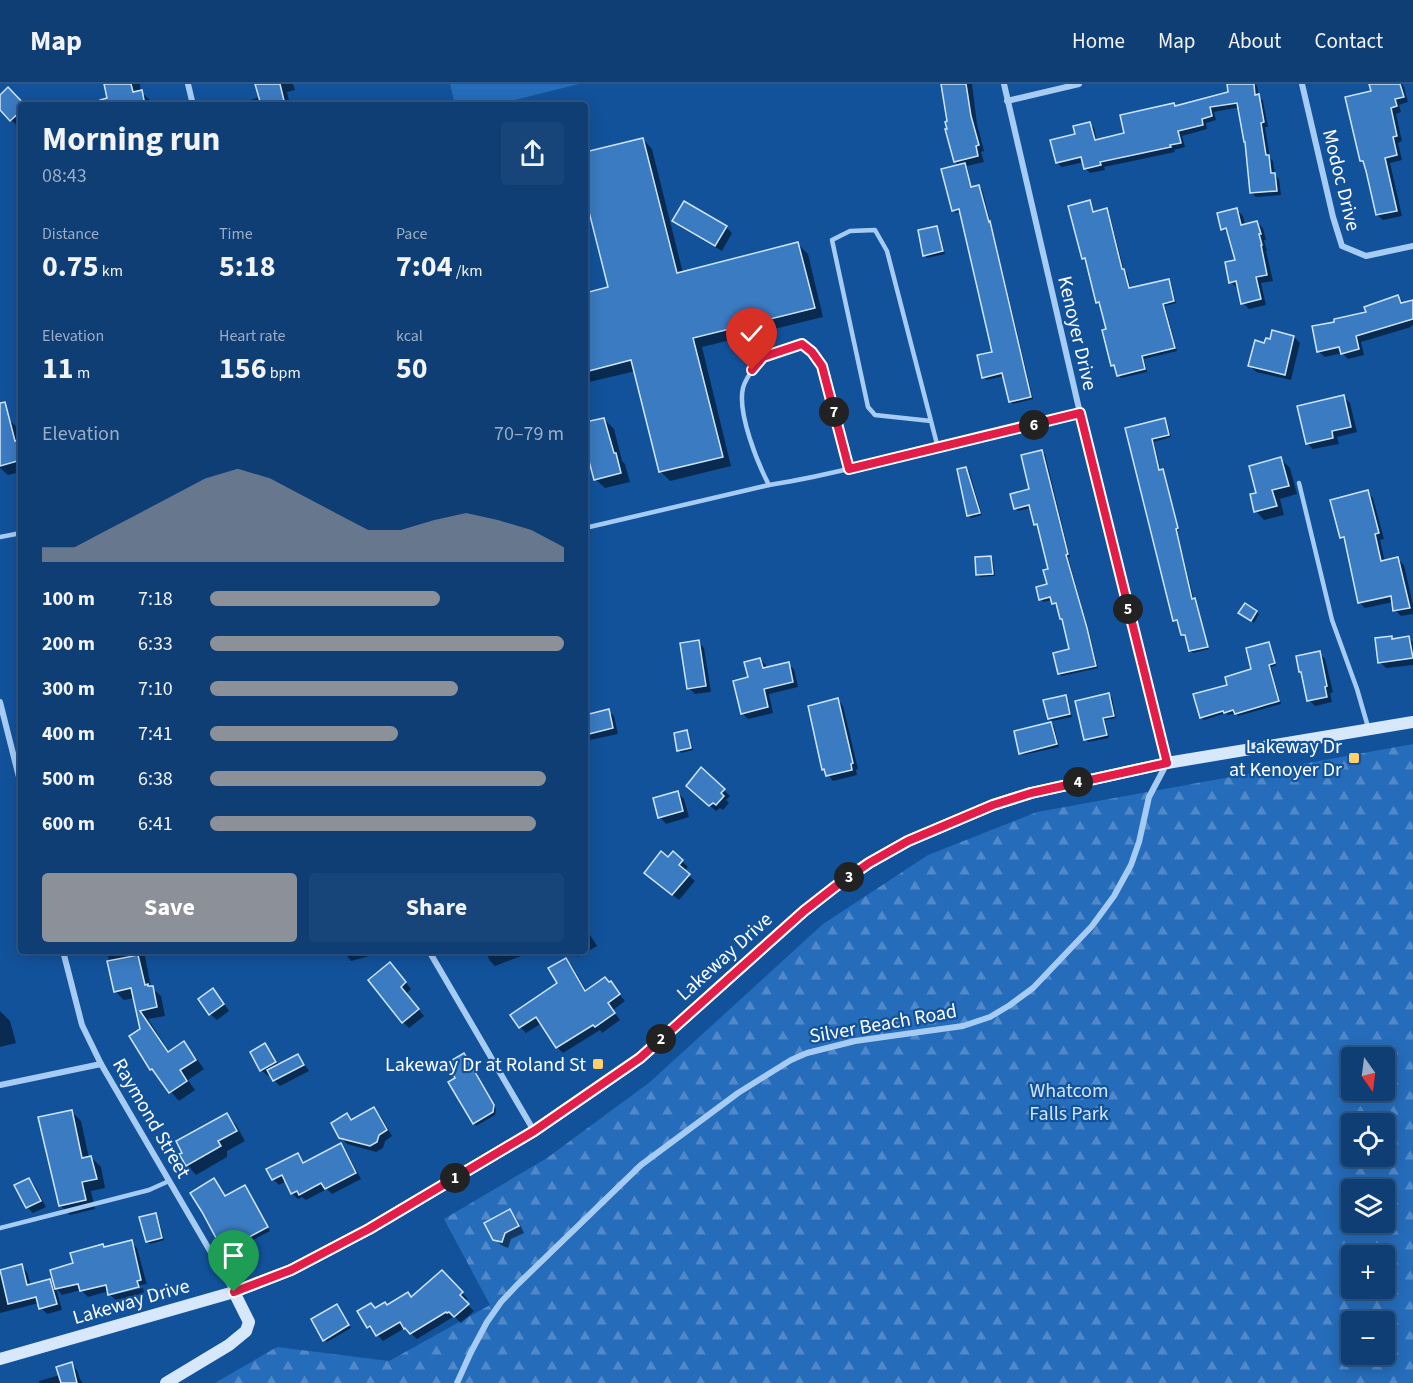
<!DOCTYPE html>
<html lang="en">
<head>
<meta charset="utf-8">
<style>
  body { margin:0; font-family:"Source Sans 3",sans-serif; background:#174579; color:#f1f3f6; height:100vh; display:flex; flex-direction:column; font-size:22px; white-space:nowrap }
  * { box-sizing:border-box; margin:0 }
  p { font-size:20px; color:#9baec5 }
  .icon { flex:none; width:33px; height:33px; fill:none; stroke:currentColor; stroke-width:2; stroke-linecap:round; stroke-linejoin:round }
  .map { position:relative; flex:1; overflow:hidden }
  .side { position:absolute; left:18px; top:18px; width:570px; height:852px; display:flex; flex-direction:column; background:#0e3e74; border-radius:6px; box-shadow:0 3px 15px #0003,0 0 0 2px #2e5786 }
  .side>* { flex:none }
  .needle { width:39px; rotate:166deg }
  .tools { position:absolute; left:1341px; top:963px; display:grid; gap:12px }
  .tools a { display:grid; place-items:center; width:54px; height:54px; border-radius:6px; background:#0e3e74; box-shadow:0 3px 15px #0003,0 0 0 2px #2e5786; font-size:30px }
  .pin { position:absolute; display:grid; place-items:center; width:51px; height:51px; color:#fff; margin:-62px -26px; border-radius:50% 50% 50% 0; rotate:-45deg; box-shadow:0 0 6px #0007 }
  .pin .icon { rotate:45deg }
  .km { position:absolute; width:30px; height:30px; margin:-15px; border-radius:50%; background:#222; color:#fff; font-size:16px; line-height:30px; text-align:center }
  .round { display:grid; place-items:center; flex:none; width:63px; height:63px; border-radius:6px; background:#174579 }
  .overview { display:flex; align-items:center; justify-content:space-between; height:102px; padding:0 24px }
  h1 { font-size:33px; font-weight:700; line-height:45px }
  .stats { display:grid; grid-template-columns:repeat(3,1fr); gap:9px; height:102px; padding:6px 24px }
  .stats div { display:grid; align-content:center }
  .stats b { font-size:30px; font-weight:700 }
  .stats small { font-size:16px; font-weight:400 }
  .stats p { font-size:16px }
  .chart { height:168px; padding:12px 24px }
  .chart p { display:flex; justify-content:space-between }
  .chart svg { width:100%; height:108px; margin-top:6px; fill:#8c9099; opacity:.7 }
  .primary-button { display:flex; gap:12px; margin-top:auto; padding:12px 24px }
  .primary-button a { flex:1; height:69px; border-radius:6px; background:#8c9099; color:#fff; font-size:24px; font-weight:700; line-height:69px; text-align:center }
  .primary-button a+a { background:#174579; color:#f1f3f6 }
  ul { padding:0 24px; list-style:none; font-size:20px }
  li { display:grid; grid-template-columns:96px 72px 1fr; align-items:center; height:45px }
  li i { height:15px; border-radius:8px; background:#8c9099 }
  header { display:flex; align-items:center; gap:36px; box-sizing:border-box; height:84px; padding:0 30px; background:#0e3e74; border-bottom:2px solid #2e5786 }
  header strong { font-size:28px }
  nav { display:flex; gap:33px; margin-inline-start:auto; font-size:21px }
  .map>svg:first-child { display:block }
  .forest { fill:url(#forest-firs); fill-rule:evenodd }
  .garden { fill:#256cba }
  .shadow { fill:#0007 }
  .building { fill:#3b7bc2; stroke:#cfe5fd; stroke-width:1.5 }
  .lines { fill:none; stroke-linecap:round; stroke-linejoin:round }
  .lane { stroke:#a7ccf4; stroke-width:4.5 }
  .street { stroke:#a7ccf4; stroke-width:6 }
  .secondary { stroke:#d7e8fd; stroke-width:12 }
  .route-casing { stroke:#fff; stroke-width:12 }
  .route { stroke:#e11d48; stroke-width:8 }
  .poi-dot { fill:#ffd06a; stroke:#12529b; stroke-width:2 }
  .labels { text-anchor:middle; stroke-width:4.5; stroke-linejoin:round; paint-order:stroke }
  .street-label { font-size:20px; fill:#fff; stroke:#12529b }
  .poi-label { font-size:20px; fill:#fff; stroke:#12529b; text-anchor:end }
  .park-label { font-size:20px; fill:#cfe5fd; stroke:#12529b }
</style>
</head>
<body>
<header>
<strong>Map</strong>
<nav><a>Home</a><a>Map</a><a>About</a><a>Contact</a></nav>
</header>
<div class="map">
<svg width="1413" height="1299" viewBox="0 0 1413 1299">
  <defs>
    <pattern id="forest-firs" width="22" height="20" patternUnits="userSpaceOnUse" patternTransform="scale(1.5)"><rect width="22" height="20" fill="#256cba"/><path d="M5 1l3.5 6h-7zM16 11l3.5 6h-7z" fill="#5189c8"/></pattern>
  </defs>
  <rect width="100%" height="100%" fill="#12529b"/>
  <path class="forest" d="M1413 660V1299H215L277 1263 389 1277 490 1221 444 1135 547 1074 650 998 823 840 928 771 1037 728ZM1352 974H1384V1006H1352ZM1352 1040H1384V1072H1352ZM1352 1106H1384V1138H1352ZM1352 1172H1384V1204H1352ZM1352 1238H1384V1270H1352Z"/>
  <path class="garden" d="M450 0H579L495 21H455Z"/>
  <g class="shadow">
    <path d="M105 0H140L141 8 151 17 152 21H110Z"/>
    <path d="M257 0H293L295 6 287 8 290 21H248L247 17 260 13Z"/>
    <path d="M943 0H972L977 40 984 67 981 68 984 78 967 82 972 104 979 102 982 105 991 140 992 142 1033 315 1013 320 1010 317 1004 292 986 296 984 293 994 269 961 127 956 129 954 126 959 82 955 77 949 46V38Z"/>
    <path d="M1238 0H1255L1257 2 1259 12 1263 17 1268 43H1265L1270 74 1273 77 1275 91 1279 95 1281 111 1256 113 1251 108 1247 59 1240 23 1214 28 1216 36 1206 39 1207 45 1182 52 1185 63 1174 66 1175 68 1104 83 1105 86 1090 89 1086 85 1084 78 1062 83 1057 79 1077 51 1089 40 1094 44 1097 57 1126 50 1174 21 1176 23 1230 9Z"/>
    <path d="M1370 0H1402L1404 3 1408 18 1399 21 1401 28 1396 30 1402 57 1398 59 1402 76 1390 79 1402 132 1383 136 1377 131 1366 81 1361 76 1372 8Z"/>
    <path d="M0 13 23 21H21V39L17 42 0 24Z"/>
    <path d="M643 55 652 65 683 189 798 160 808 170 823 233 702 263 731 382 670 397 661 388 636 287 585 299V210L609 204 585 106V70Z"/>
    <path d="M1089 118 1092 120 1094 129 1107 126 1109 128 1124 186 1127 189 1131 206 1168 197 1171 199 1176 219 1165 222 1177 267 1144 275 1147 288 1121 294 1113 281 1108 246 1100 221 1097 218 1086 176 1083 174Z"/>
    <path d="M1236 125 1243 132 1245 141 1257 138 1263 144 1266 156H1264L1267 167H1266L1273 197 1261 199 1266 221 1249 225 1243 219 1239 203 1237 204 1231 198 1237 177 1229 151 1223 145Z"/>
    <path d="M674 137 726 143 732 149 722 167 680 143Z"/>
    <path d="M937 143 939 146 945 170 927 174 925 171Z"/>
    <path d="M1398 212 1404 219 1413 218V241L1411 242V243L1361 258 1364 271 1348 275 1342 269 1325 273 1318 267 1368 229Z"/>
    <path d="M1294 253 1300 259 1291 296 1256 288 1250 282 1265 261Z"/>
    <path d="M1344 313 1350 319 1357 348 1337 353 1339 360 1313 365 1307 359Z"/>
    <path d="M8 335 18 344 20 352 21 351V388L8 391 0 384V337Z"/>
    <path d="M604 335 614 345 622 377 625 380 630 398 605 404 595 395 585 357V340Z"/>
    <path d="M1165 336 1167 338 1171 353 1154 358 1161 387 1165 390 1179 447H1177L1194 516 1197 519 1209 565 1193 569 1190 567 1187 553H1185L1182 551 1179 538 1177 539 1175 536 1127 345Z"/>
    <path d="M1042 368 1045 370 1070 473H1068L1089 548 1098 584 1062 592 1059 590 1071 566 1058 521 1056 522 1052 516 1043 518 1041 515 1049 501 1050 486 1039 442 1035 440 1031 424 1018 427 1015 424 1031 406Z"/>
    <path d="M1281 375 1290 384 1297 410 1280 415 1284 431 1264 436 1256 427 1257 410Z"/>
    <path d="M966 384 969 387 982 431 971 434 969 431Z"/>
    <path d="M1367 408 1373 414 1384 455 1380 456 1385 478 1398 475 1404 481 1413 521V530L1401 532 1395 526 1393 518 1365 524 1359 518 1347 459 1341 453Z"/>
    <path d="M991 473 993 476 995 492 980 493 978 491Z"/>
    <path d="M1257 528 1259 530 1254 539 1240 529Z"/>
    <path d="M1391 553 1394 556 1409 554 1413 558V581L1386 584 1380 578Z"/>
    <path d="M698 557 704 564 711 608 695 610 689 604Z"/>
    <path d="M1269 560 1271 562 1276 582 1271 583 1281 620 1238 632 1236 629 1228 631 1226 629 1204 636 1201 633 1229 602 1253 586Z"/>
    <path d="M1319 569 1325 575 1333 608 1330 609 1332 618 1315 622 1309 616 1303 590Z"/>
    <path d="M760 575 766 581 767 585 788 580 794 585 798 603 769 610 773 629 748 635 742 629 750 594Z"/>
    <path d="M1109 611 1112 613 1116 634 1105 636 1109 654 1088 658 1086 655Z"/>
    <path d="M1065 612 1068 615 1072 633 1052 637 1049 635Z"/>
    <path d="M838 616 843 622 858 685 856 686 857 691 833 697 824 685Z"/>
    <path d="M608 627 614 632 618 650 585 657V632Z"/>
    <path d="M1051 639 1054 642 1059 663 1023 671 1021 669Z"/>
    <path d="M686 648 689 651 693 666 681 669 679 666Z"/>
    <path d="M724 706 730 712 726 716 729 719 723 726 720 724 716 727 694 708Z"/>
    <path d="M678 709 684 715 689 733 666 740 660 733Z"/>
    <path d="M682 777 688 783 684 787 695 797 679 816 652 795Z"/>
    <path d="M585 843 597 862 578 873 572 867H585Z"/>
    <path d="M107 867H144L151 903 161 912 165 932 148 935 170 969 184 959 192 968 204 985 188 996 195 1006 179 1017 151 985 135 914 124 916 115 907Z"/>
    <path d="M344 867H379L380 869 351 877 345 870Z"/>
    <path d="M485 867H534L495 882 490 877Z"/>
    <path d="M566 876 572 882 587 908 610 899 625 917 613 926 620 936 602 949 600 946 563 969 557 963 542 939 526 949 520 943 559 900Z"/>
    <path d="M396 886 411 905 406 910 424 932 409 944 403 938Z"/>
    <path d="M219 912 229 927 217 936 210 930Z"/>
    <path d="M0 927 10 937 16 959 0 963Z"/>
    <path d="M265 961 271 967 279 981 297 972 303 978 309 987 280 1002 274 996 271 990 268 992 261 986Z"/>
    <path d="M467 974 496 1025 495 1031 476 1042 474 1039Z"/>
    <path d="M374 1025 380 1031 392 1052 385 1057 383 1064 376 1068 347 1060 340 1053 347 1031 353 1037Z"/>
    <path d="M72 1028 81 1037 89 1074 91 1073 101 1083 105 1104 91 1107 95 1125 70 1131 60 1121Z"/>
    <path d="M227 1031 236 1041 245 1057 227 1067V1073L196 1091 187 1081 184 1069Z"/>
    <path d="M340 1061 346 1067 361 1095 332 1110 327 1105 306 1116 302 1113 298 1115 292 1109 286 1097 279 1101 273 1095 297 1070 305 1079Z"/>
    <path d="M29 1095 35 1102 46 1123 33 1129 27 1123Z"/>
    <path d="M245 1103 248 1107 270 1147 228 1169 224 1166 226 1113Z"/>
    <path d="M510 1127 516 1133 524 1149 511 1155 508 1164 501 1161 495 1155Z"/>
    <path d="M156 1130 158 1133 164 1156 150 1160 147 1157Z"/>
    <path d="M131 1158 137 1164 147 1201 146 1200 112 1208V1211L143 1204 144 1209 116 1216 109 1210V1207L88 1213 81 1206 62 1211 56 1204 62 1226 47 1230 41 1224 39 1219 0 1229V1187L21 1182 27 1188 31 1201 49 1196 56 1203 75 1180 103 1161 106 1164Z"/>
    <path d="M442 1188 468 1215 465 1218 474 1227 461 1239 455 1233 454 1234 453 1233 417 1255 405 1244 383 1257 375 1248 374 1249 368 1243 376 1225 412 1214Z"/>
    <path d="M339 1225 351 1244 327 1258 325 1256Z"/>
    <path d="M71 1280 77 1286 80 1295 83 1299H39V1297L60 1291Z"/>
  </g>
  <g class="building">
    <path d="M104 0H131L133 8 142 6 145 21H101L100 16 107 14Z"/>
    <path d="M255 0H280L285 21H261Z"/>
    <path d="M941 0H966L971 32 979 61 976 62 978 72 954 78 945 45H947L945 38 947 37Z"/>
    <path d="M1227 0H1254L1255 11 1259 10 1264 38 1261 39 1266 71H1269L1271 89H1275L1277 107 1250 109 1245 58H1244L1237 19 1210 23 1212 32 1202 35 1203 41 1178 47 1181 59 1170 61 1171 63 1100 78 1101 81 1084 85 1081 73 1056 79 1050 56 1075 50 1073 42 1090 38 1095 56 1124 49 1120 31 1174 19 1175 22 1228 8Z"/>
    <path d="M1369 0H1400L1404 13 1395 15 1397 22 1391 24 1397 52 1393 53 1397 71 1385 74 1397 127 1376 131 1366 87 1363 77H1360L1345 13 1371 7Z"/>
    <path d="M8 3 25 21H21V27L10 37 0 26V11Z"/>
    <path d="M643 54 677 189 798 158 815 224 693 254 723 373 659 388 631 276 585 288V209L608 203 585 112V68Z"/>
    <path d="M965 79 971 103 979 101 989 138 990 137 1031 313 1009 318 1002 289 982 294 977 271 992 268 959 125 952 127 941 85Z"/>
    <path d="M1090 116 1093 128 1107 124 1122 185H1124L1129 204 1169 195 1174 217 1163 220 1175 264 1142 272 1145 285 1117 292 1114 281 1111 282 1102 246 1106 245 1099 218 1096 219 1085 174 1082 175 1068 122Z"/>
    <path d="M684 117 727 142 715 162 672 137Z"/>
    <path d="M1237 124 1241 141 1257 137 1261 150H1259L1262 161H1261L1267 191 1256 193 1261 215 1241 220 1236 197 1229 199 1225 178 1235 176 1226 144 1221 146 1217 129Z"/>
    <path d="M937 142 943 167 923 172 918 146Z"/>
    <path d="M1398 211 1401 219 1413 216V235L1356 252 1359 265 1341 270 1339 263 1317 268 1312 242 1334 238V235L1366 228 1364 223Z"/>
    <path d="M1272 246 1294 252 1285 291 1248 282 1255 256 1264 259 1266 254 1270 255Z"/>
    <path d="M1344 311 1351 343 1332 347 1333 354 1306 360 1297 322Z"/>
    <path d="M5 318 15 357 21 355V376L0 382V319Z"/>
    <path d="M604 334 614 369H616L621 389 594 396 585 362V338Z"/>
    <path d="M1165 334 1169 351 1152 355 1159 386 1163 385 1178 444 1176 445 1192 515 1195 514 1208 563 1189 567 1185 551H1181L1177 536 1173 537 1125 344Z"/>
    <path d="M1042 366 1068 470 1066 471 1087 544 1096 582 1058 590 1053 569 1069 565 1062 535H1060L1056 519 1052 520 1050 513 1039 516 1036 503 1047 500 1043 486 1048 485 1037 440 1034 441 1029 421 1014 425 1010 410 1029 405 1021 371Z"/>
    <path d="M1281 373 1289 402 1272 406 1277 422 1254 428 1250 410 1256 409 1249 382Z"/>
    <path d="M966 383 980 429 967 432 957 385Z"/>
    <path d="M1368 406 1379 449 1375 450 1381 477 1398 473 1410 524 1393 527 1391 512 1358 519 1344 453 1340 454 1330 416Z"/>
    <path d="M991 472 993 490 976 491 975 473Z"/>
    <path d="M1245 519 1257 527 1251 537 1238 529Z"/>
    <path d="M1392 552V555L1409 552 1413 574 1378 579 1375 554Z"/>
    <path d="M699 556 706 602 687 605 680 559Z"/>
    <path d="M1269 558 1275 579 1269 581 1279 617 1235 630 1233 626 1224 629 1223 627 1200 634 1193 610 1227 601 1225 593 1251 585 1246 564Z"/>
    <path d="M1320 567 1327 602 1325 603 1327 613 1307 617 1301 588H1299L1296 572Z"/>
    <path d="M760 574 763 584 789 578 793 598 764 605 768 623 741 630 733 597 748 593 744 578Z"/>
    <path d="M1109 609 1114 632 1103 634 1107 651 1084 656 1075 617Z"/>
    <path d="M1066 611 1070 630 1048 635 1043 616Z"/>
    <path d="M838 614 853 679 851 680 852 686 826 692 824 685 822 686 808 622Z"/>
    <path d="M609 625 613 644 585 651V631Z"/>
    <path d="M1051 638 1057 660 1019 670 1014 647Z"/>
    <path d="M687 646 691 664 677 667 674 649Z"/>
    <path d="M701 683 725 705 721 709 724 712 716 721 713 719 709 722 686 702Z"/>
    <path d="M678 707 683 727 658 734 653 714Z"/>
    <path d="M661 767 668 773 673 767 683 776 679 781 690 790 672 811 644 789Z"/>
    <path d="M138 871 145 901 148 900V902H153L157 923 140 927 168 968 184 957 196 976 180 986 187 997 169 1009 152 985 150 986 129 952 140 945 131 904 114 908 107 877Z"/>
    <path d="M566 874 585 907 605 893 609 898 611 897 620 910 608 919 615 929 595 943 593 941 556 964 536 933 519 944 510 931 557 899 548 884Z"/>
    <path d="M390 878 406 898 401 903 419 925 402 939 368 896Z"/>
    <path d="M213 904 224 920 209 931 198 915Z"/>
    <path d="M265 959 276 978 260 987 250 968Z"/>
    <path d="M464 969 494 1021 493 1028 473 1040 448 998 455 994 447 979Z"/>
    <path d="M298 970 304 981 273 997 267 986Z"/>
    <path d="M374 1023 387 1046 379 1051 377 1058 370 1062 339 1054 331 1039 347 1029 351 1036Z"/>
    <path d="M72 1026 82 1074 91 1072 97 1095 82 1098 86 1116 59 1122 38 1033Z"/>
    <path d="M227 1029 237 1047 218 1057 221 1062 186 1082 179 1070 182 1069 176 1057Z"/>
    <path d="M341 1059 356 1089 325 1105 321 1099 299 1111 297 1107 291 1110 282 1091 272 1096 266 1085 298 1069 303 1079Z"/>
    <path d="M29 1094 41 1117 26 1124 14 1101Z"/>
    <path d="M214 1094 225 1112 245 1101 268 1143 223 1167 202 1128 190 1109Z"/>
    <path d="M510 1125 519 1142 505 1149 502 1158 493 1156 484 1139Z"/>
    <path d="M156 1129 162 1154 146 1158 139 1133Z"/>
    <path d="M132 1156 141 1196 137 1197 139 1203 108 1211 106 1201 80 1207 78 1200 55 1205 50 1186 73 1179 70 1169 103 1160 104 1163Z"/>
    <path d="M22 1180 27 1201 50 1195 57 1220 39 1225 36 1213 8 1220 0 1186Z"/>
    <path d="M442 1186 463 1208 460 1211 469 1220 454 1233 449 1228 447 1229 446 1228 410 1250 405 1244 404 1245 400 1238 376 1252 370 1242 367 1244 357 1227 371 1219 375 1224 385 1218 387 1221 408 1208 411 1213Z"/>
    <path d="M337 1220 349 1241 323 1257 311 1235Z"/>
    <path d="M72 1278 77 1299H61L56 1283Z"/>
  </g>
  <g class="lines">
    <g class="lane">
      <path d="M931 337 875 331 868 323 832 156 850 147 875 146 887 167 938 364"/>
      <path d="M849 385 822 282 812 268 802 260C791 263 772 267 763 274 756 279 745 296 743 304 737 329 758 380 769 401 801 396 833 389 864 381 900 373 936 365 972 356"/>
      <path d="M1299 399 1332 536 1357 605 1368 643"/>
      <path d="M585 444 769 401"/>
      <path d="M0 453 21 449"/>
      <path d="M0 1144 149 1106 169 1097"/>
    </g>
    <g class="street">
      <path d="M188 0 193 21"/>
      <path d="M1302 0 1333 133 1342 162 1366 172 1413 162"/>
      <path d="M1007 17 1079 0"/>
      <path d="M972 356 1080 329"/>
      <path d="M0 618 21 701"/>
      <path d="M63 867 82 941 101 980 234 1208"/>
      <path d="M429 867 534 1047"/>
      <path d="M0 1001 101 980"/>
      <path d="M457 1299 471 1268 487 1238 501 1218 517 1201 641 1081 738 1009 791 976 807 969 855 957 963 942 990 933 1010 921 1033 904 1092 842 1114 812 1131 781 1139 758 1149 713 1167 679 1080 329 1004 0"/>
    </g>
    <g class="secondary">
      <path d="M0 1275 234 1208 291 1186 369 1145 534 1047 640 974 804 827 836 802 869 779 908 757 993 721 1031 709 1167 679 1413 638"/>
      <path d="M166 1299 229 1261 246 1247 249 1238 234 1208"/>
    </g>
  </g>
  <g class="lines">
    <defs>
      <path id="route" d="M234 1208 291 1186 369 1145 534 1047 640 974 804 827 836 802 869 779 908 757 993 721 1031 709 1167 679 1080 329 849 385 822 282 812 268 802 260 763 273 752 286"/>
    </defs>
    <use href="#route" class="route-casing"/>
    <use href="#route" class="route"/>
  </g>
  <g class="poi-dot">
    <rect x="1348" y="668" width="12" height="12" rx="3"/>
    <rect x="592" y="974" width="12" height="12" rx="3"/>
  </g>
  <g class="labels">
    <g class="street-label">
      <text transform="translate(1342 96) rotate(76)" y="7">Modoc Drive</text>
      <text transform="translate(1078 249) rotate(77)" y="7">Kenoyer Drive</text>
      <text transform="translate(724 872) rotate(-42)" y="7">Lakeway Drive</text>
      <text transform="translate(883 939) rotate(-10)" y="7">Silver Beach Road</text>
      <text transform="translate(152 1034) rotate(60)" y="7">Raymond Street</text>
      <text transform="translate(131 1217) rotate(-16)" y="7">Lakeway Drive</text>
    </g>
    <g class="poi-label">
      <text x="1342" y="669">Lakeway Dr<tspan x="1342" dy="23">at Kenoyer Dr</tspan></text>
      <text x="586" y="987">Lakeway Dr at Roland St</text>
    </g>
    <g class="park-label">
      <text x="1069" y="1013">Whatcom<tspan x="1069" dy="23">Falls Park</tspan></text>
    </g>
  </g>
</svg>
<div class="tools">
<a><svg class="needle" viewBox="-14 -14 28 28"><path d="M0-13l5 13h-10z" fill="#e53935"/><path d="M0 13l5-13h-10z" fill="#9baec5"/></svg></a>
<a><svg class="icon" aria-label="locate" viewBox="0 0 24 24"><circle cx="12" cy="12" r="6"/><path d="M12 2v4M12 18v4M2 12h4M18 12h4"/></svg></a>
<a><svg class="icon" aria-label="layers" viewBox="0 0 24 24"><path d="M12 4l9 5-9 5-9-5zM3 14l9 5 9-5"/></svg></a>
<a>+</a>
<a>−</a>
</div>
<div class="pin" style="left:234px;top:1208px;background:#1e9e55"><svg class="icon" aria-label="arrive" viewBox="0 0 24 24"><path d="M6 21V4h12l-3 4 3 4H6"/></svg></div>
<div class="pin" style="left:752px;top:286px;background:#d93025"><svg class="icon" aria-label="check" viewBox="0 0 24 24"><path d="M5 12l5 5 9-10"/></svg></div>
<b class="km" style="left:455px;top:1094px">1</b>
<b class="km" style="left:661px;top:955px">2</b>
<b class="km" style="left:849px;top:793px">3</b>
<b class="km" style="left:1078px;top:698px">4</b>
<b class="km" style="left:1128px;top:525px">5</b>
<b class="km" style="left:1034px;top:341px">6</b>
<b class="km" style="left:834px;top:328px">7</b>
<section class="side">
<div class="overview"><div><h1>Morning run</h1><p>08:43</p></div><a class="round"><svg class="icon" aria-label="share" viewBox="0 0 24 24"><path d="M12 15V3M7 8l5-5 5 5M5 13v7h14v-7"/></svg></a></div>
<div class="stats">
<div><p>Distance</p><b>0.75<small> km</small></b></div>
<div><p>Time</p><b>5:18</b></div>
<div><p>Pace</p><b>7:04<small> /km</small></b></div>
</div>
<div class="stats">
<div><p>Elevation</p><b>11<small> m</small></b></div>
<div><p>Heart rate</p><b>156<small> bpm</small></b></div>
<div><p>kcal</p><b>50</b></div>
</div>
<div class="chart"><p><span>Elevation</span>70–79 m</p>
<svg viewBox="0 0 160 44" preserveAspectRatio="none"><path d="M0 44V38L10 38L20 31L30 24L40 17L50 10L60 6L70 10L80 17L90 24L100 31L110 31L120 27L130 24L140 27L150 31L160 38V44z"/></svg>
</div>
<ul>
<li><b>100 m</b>7:18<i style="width:65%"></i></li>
<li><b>200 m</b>6:33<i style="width:100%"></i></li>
<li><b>300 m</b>7:10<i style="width:70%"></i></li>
<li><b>400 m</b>7:41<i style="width:53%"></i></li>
<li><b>500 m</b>6:38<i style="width:95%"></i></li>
<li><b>600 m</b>6:41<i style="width:92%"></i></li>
</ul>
<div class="primary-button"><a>Save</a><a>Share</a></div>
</section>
</div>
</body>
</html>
